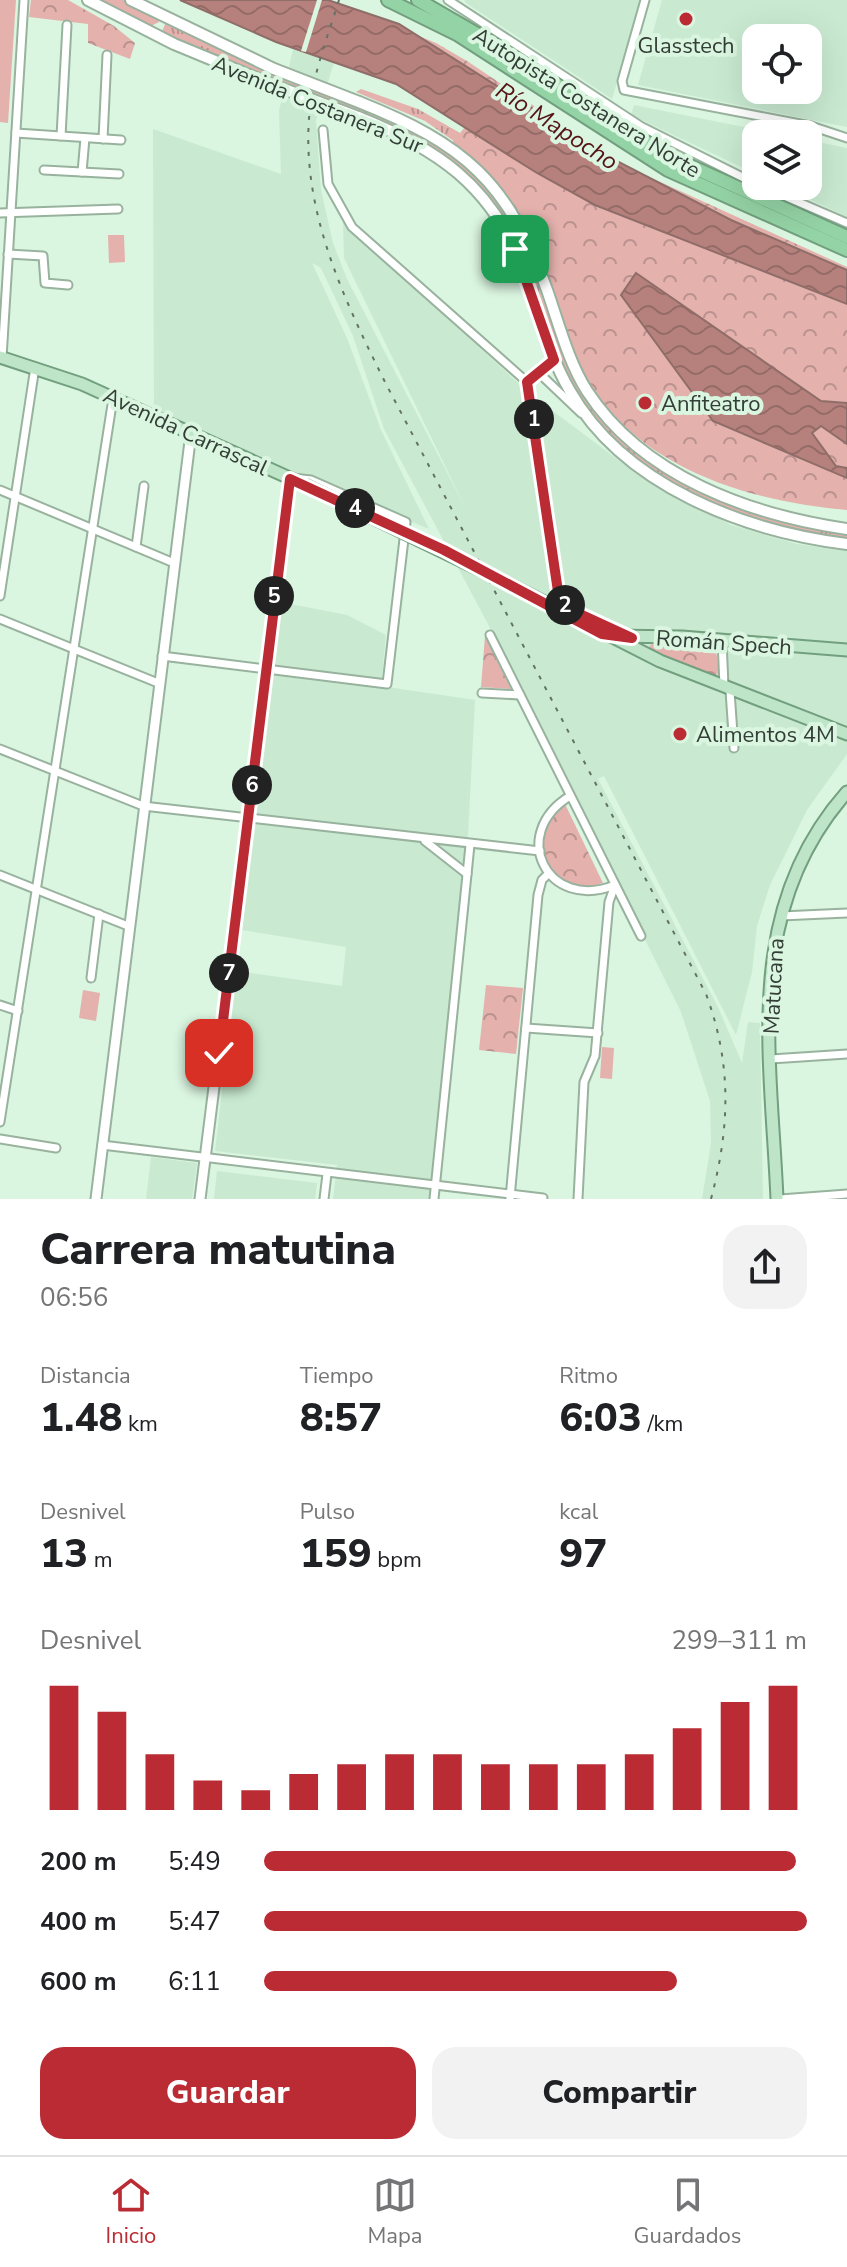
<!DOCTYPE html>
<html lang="es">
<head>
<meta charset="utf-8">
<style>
  body { margin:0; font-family:"Nunito Sans",sans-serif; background:#f2f2f2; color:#202124; height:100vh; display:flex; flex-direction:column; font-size:30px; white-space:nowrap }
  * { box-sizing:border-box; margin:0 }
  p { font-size:26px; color:#757577 }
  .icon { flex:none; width:44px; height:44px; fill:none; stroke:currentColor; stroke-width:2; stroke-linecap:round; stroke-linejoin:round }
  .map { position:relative; height:1199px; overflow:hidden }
  .panel { display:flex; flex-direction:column; background:#fff; flex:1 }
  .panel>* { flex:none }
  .tools { position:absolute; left:742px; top:24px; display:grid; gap:16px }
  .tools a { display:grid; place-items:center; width:80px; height:80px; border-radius:16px; background:#fff; box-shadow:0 8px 32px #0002; font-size:40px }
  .pin { position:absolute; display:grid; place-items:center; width:68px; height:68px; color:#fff; margin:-34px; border-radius:16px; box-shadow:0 4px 12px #0006 }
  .km { position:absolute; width:40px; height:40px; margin:-20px; border-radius:50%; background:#222; color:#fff; font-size:22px; line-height:40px; text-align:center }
  .round { display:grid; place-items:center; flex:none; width:84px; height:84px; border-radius:24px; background:#f2f2f2 }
  .overview { display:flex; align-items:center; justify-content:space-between; height:136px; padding:0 40px }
  h1 { font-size:44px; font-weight:800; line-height:60px }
  .stats { display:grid; grid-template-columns:repeat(3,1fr); gap:12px; height:136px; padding:8px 40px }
  .stats div { display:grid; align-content:center }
  .stats b { font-size:40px; font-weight:800 }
  .stats small { font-size:22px; font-weight:400 }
  .stats p { font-size:22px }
  .chart { height:224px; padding:16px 40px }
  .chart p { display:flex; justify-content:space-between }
  .chart svg { width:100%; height:144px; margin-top:8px; stroke:#bb2b34; stroke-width:6 }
  .button { display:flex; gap:16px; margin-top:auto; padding:16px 40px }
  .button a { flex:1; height:92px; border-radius:24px; background:#bb2b34; color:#fff; font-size:32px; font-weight:800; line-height:92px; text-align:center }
  .button a+a { background:#f2f2f2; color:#202124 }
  ul { padding:0 40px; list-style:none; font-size:26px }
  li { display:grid; grid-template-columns:128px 96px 1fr; align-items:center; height:60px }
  li i { height:20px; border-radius:10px; background:#bb2b34 }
  .tab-bar { display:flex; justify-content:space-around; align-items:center; height:112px; border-top:2px solid #e0e0e0; background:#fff; font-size:22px; color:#757577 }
  .tab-bar a { display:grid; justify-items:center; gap:4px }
  .tab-bar .selected { color:#bb2b34 }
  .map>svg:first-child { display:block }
  .built { fill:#c9ead1; fill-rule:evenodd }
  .grass { fill:url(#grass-tufts) }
  .park { fill:url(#park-crowns) }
  .garden { fill:#e4b1ad }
  .water { fill:url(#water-waves); stroke:#8f6d68; stroke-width:2 }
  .pier { fill:#daf5e0 }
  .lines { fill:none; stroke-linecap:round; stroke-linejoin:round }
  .minor-casing { stroke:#98b29e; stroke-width:11 }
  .tertiary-casing { stroke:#98b29e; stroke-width:13 }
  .secondary-casing { stroke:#98b29e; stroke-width:14 }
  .primary-casing { stroke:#729f7e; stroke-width:15 }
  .motorway-casing { stroke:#729f7e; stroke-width:16 }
  .minor { stroke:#fff; stroke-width:7 }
  .tertiary { stroke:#fff; stroke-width:9 }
  .secondary { stroke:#fff; stroke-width:10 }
  .primary { stroke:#bfe5c9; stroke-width:11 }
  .motorway { stroke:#94d3a5; stroke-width:12 }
  .rail { stroke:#637266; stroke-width:2; stroke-dasharray:4 8; stroke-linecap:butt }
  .secondary-bridge-casing { stroke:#98b29e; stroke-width:14; stroke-linecap:butt }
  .primary-bridge-casing { stroke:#729f7e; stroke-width:15; stroke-linecap:butt }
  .secondary-bridge { stroke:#fff; stroke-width:10 }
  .primary-bridge { stroke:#bfe5c9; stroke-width:11 }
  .route-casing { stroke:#fff; stroke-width:16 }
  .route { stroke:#bb2b34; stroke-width:10 }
  .poi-dot { fill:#bb2b34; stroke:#daf5e0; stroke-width:3 }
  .labels { text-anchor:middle; stroke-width:8; stroke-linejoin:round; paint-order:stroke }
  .poi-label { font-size:22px; fill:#333e36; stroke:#daf5e0; text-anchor:start }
  .street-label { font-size:22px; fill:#333e36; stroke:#daf5e0 }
  .water-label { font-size:24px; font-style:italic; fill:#551416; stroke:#daf5e0 }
</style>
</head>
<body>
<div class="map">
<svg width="847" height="1199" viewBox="0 0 847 1199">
  <defs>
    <pattern id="grass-tufts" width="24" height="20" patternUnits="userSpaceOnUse" patternTransform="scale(2)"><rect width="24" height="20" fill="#e4b1ad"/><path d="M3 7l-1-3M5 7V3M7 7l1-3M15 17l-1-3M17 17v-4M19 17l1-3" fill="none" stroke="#b9918e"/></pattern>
    <pattern id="park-crowns" width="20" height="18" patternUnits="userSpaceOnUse" patternTransform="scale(2)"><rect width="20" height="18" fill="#e4b1ad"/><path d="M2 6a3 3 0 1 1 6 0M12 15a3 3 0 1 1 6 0" fill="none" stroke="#b9918e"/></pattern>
    <pattern id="water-waves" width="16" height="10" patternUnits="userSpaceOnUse" patternTransform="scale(2)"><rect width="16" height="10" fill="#b6817d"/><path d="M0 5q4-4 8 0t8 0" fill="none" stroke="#956b67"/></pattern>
  </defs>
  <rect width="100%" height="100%" fill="#daf5e0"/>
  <g class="built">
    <path d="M464 0H641L612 99 466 3Z"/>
    <path d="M662 0H847V127L638 85ZM756 38H808V90H756Z"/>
    <path d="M293 49 334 63 316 121 321 190 333 243 347 279 466 509 344 258 343 222 530 394 648 482 731 525 797 544 847 551V754L807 810 770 885 757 926 752 972 736 1035 604 776 598 779 718 1007 742 1063 748 1022 760 1023 763 1199H702L711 1143 710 1101 681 1012 488 624 384 429 353 336 321 268 312 263 347 338 381 430 429 529 154 414 153 129 281 174 279 111Z"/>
    <path d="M634 105 779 134H756V174L631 115Z"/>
    <path d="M808 140 847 148V217L782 186H808Z"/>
    <path d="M280 602 347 615 386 635 381 686 475 700 468 836 430 1199H333L337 1165 215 1151 236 971 342 986 346 947 242 930Z"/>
    <path d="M151 1157 197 1163 192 1199H146Z"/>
    <path d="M217 1171 317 1183 315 1199H214Z"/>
  </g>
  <g class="grass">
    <path d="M96 0H124L157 16 159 22 151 26Z"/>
    <path d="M166 22C212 47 260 68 309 86 357 104 412 119 452 152 520 210 529 265 559 344 607 466 726 513 847 534V542C818 536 786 533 758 524 685 503 609 453 570 387 559 369 553 345 546 325 516 246 493 187 420 139L161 34Z"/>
    <path d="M361 89 418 109 469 138 461 146 425 121 356 92Z"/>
  </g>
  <g class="park">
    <path d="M31 0H68L114 26 135 43 130 59 88 43V24L29 17Z"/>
    <path d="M367 15 436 43 467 61 621 164 847 267V510C735 500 620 461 571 351 553 310 547 264 525 224 507 192 480 167 452 143L465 127 537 173 600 207Z"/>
    <path d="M485 636 511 689 481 687Z"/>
    <path d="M656 640 715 644 719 672 713 678 670 663 648 648Z"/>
    <path d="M563 805 566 806 603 883C549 902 522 840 563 805Z"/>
    <path d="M486 985 523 988 516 1054 479 1050Z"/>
  </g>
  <g class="garden">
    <path d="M0 0H16L8 123 0 122Z"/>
    <path d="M108 235H124L125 262 109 263Z"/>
    <path d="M83 990 100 993 96 1021 79 1018Z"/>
    <path d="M602 1047 614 1048 612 1079 600 1078Z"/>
  </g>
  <g class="water">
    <path d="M180 0H328L399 24 609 157 731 220 847 270V304L595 205 537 173 396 84 276 42Z"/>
    <path d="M636 273 821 401 847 403V444L821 426 812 433 836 466 847 468V478L713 421 621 295Z"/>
  </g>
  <path class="pier" d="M317 0H322L306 52 301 51Z"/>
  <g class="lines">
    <defs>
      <g id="minor">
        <path d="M448 0 642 127 756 184"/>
        <path d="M645 0 622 81 624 90 811 126 847 138"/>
        <path d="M323 130 328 184 352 227 527 382"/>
        <path d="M16 133 121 140"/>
        <path d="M61 136 67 25"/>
        <path d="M103 139 107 55"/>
        <path d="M44 170 119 174"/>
        <path d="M82 172 85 138"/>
        <path d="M761 186 847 223"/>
        <path d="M0 213 118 209"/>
        <path d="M8 254 43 256 45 283 68 285"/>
        <path d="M2 358 24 0"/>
        <path d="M539 373 581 413"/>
        <path d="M527 382 559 598 582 615 620 633"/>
        <path d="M527 382 554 360"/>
        <path d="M0 490 174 563"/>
        <path d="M136 547 144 486"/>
        <path d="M0 596 35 367"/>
        <path d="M0 619 158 683"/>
        <path d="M490 635 641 936"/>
        <path d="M722 640 724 686"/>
        <path d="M162 656 387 684 406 522 311 480 293 478"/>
        <path d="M730 691 734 748"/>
        <path d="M482 693 520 695"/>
        <path d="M0 749 143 806 540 851"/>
        <path d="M570 796C508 834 547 912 615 885"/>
        <path d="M425 841 467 874"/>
        <path d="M0 875 128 926"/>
        <path d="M781 916 847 913"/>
        <path d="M91 978 99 914"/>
        <path d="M0 1005 18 1011"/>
        <path d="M526 1028 598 1033"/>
        <path d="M771 1059 847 1054"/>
        <path d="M0 1122 113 398"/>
        <path d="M0 1139 56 1148"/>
        <path d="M102 1145 543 1198"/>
        <path d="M510 1198 538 895 542 880 549 873"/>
        <path d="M324 1199 327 1174"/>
        <path d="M434 1199 470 845"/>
        <path d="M578 1199 584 1082 595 1056 609 902 615 885"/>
        <path d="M780 1199 847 1194"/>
      </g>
      <g id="tertiary">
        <path d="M96 1199 191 433"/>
        <path d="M200 1199 290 479"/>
      </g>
      <g id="secondary">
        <path d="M88 0 174 44 271 84"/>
        <path d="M131 0 274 69"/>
        <path d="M359 102C464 144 508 181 547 290 559 324 568 361 587 391 643 477 751 515 847 529"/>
        <path d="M358 117C436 148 491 185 522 266 538 308 547 352 570 391 624 486 744 531 847 544"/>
      </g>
      <g id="primary">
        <path d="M0 357 82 384 305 485"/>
        <path d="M495 577 660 661 847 734"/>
        <path d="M612 636 682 637 847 650"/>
        <path d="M777 1199C771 1055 742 910 847 792"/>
      </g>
      <g id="motorway">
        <path d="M388 0 457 34 668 170 847 250"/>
        <path d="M418 0 487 40 668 156 847 237"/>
      </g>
    </defs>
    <use href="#minor" class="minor-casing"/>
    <use href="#tertiary" class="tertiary-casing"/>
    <use href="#secondary" class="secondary-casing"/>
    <use href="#primary" class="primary-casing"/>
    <use href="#motorway" class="motorway-casing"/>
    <use href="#minor" class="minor"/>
    <use href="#tertiary" class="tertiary"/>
    <use href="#secondary" class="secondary"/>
    <use href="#primary" class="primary"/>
    <use href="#motorway" class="motorway"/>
    <path class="rail" d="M339 0C330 29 319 58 313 88 293 193 340 292 386 384L706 994C732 1064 730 1127 711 1199"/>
    <defs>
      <g id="secondary-bridge">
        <path d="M274 69 359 102"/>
        <path d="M271 84 358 117"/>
      </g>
      <path id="primary-bridge" d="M305 485 495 577"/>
    </defs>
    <use href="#secondary-bridge" class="secondary-bridge-casing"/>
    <use href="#primary-bridge" class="primary-bridge-casing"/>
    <use href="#secondary-bridge" class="secondary-bridge"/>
    <use href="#primary-bridge" class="primary-bridge"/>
  </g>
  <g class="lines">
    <defs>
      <path id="route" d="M219 1053 290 479 444 550 602 634 632 638 582 615 559 598 527 382 554 360 515 249"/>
    </defs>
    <use href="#route" class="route-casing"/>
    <use href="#route" class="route"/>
  </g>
  <g class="poi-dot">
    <circle cx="686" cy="19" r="8"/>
    <circle cx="645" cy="403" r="8"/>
    <circle cx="680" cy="734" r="8"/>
  </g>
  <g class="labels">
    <g class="poi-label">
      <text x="686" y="53" text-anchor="middle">Glasstech</text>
      <text x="661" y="411">Anfiteatro</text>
      <text x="696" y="742">Alimentos 4M</text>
    </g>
    <g class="street-label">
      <text transform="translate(587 102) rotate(32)" y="8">Autopista Costanera Norte</text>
      <text transform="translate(318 104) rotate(22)" y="8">Avenida Costanera Sur</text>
      <text transform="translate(186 431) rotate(25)" y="8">Avenida Carrascal</text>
      <text transform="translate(724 642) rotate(4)" y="8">Román Spech</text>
      <text transform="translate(773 986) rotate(-87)" y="8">Matucana</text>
    </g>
    <g class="water-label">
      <text transform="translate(557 126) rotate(33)" y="8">Río Mapocho</text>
    </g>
  </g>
</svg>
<div class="tools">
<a><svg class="icon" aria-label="locate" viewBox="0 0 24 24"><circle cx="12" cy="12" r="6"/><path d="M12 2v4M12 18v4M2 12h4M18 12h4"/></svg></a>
<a><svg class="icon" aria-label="layers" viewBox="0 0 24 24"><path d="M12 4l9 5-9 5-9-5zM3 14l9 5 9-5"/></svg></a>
</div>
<div class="pin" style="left:515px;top:249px;background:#1e9e55"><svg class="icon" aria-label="arrive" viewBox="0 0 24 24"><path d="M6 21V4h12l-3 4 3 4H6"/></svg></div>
<div class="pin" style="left:219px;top:1053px;background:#d93025"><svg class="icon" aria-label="check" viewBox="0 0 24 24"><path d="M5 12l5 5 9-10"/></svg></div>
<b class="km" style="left:534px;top:419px">1</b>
<b class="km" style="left:565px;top:605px">2</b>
<b class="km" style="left:355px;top:508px">4</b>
<b class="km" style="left:274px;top:596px">5</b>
<b class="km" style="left:252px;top:785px">6</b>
<b class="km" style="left:229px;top:973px">7</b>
</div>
<section class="panel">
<div class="overview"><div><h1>Carrera matutina</h1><p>06:56</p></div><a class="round"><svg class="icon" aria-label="share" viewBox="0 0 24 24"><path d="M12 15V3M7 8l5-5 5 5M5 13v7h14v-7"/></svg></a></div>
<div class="stats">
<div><p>Distancia</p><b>1.48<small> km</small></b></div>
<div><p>Tiempo</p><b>8:57</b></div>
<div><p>Ritmo</p><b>6:03<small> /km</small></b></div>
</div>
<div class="stats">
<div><p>Desnivel</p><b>13<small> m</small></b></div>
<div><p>Pulso</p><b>159<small> bpm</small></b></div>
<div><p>kcal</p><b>97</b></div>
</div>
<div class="chart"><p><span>Desnivel</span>299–311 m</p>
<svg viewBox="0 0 160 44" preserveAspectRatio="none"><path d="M5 44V6M15 44V14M25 44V27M35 44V35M45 44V38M55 44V33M65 44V30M75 44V27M85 44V27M95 44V30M105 44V30M115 44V30M125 44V27M135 44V19M145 44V11M155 44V6"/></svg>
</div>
<ul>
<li><b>200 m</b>5:49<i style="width:98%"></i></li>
<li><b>400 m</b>5:47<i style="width:100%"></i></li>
<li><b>600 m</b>6:11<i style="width:76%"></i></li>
</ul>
<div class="button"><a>Guardar</a><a>Compartir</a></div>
</section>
<nav class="tab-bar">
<a class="selected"><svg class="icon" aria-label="home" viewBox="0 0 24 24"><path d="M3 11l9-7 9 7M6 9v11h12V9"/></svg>Inicio</a>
<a><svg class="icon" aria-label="map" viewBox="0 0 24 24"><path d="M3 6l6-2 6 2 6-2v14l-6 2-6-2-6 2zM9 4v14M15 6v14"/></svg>Mapa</a>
<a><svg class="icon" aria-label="saved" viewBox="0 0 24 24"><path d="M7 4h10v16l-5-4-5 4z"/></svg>Guardados</a>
</nav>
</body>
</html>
